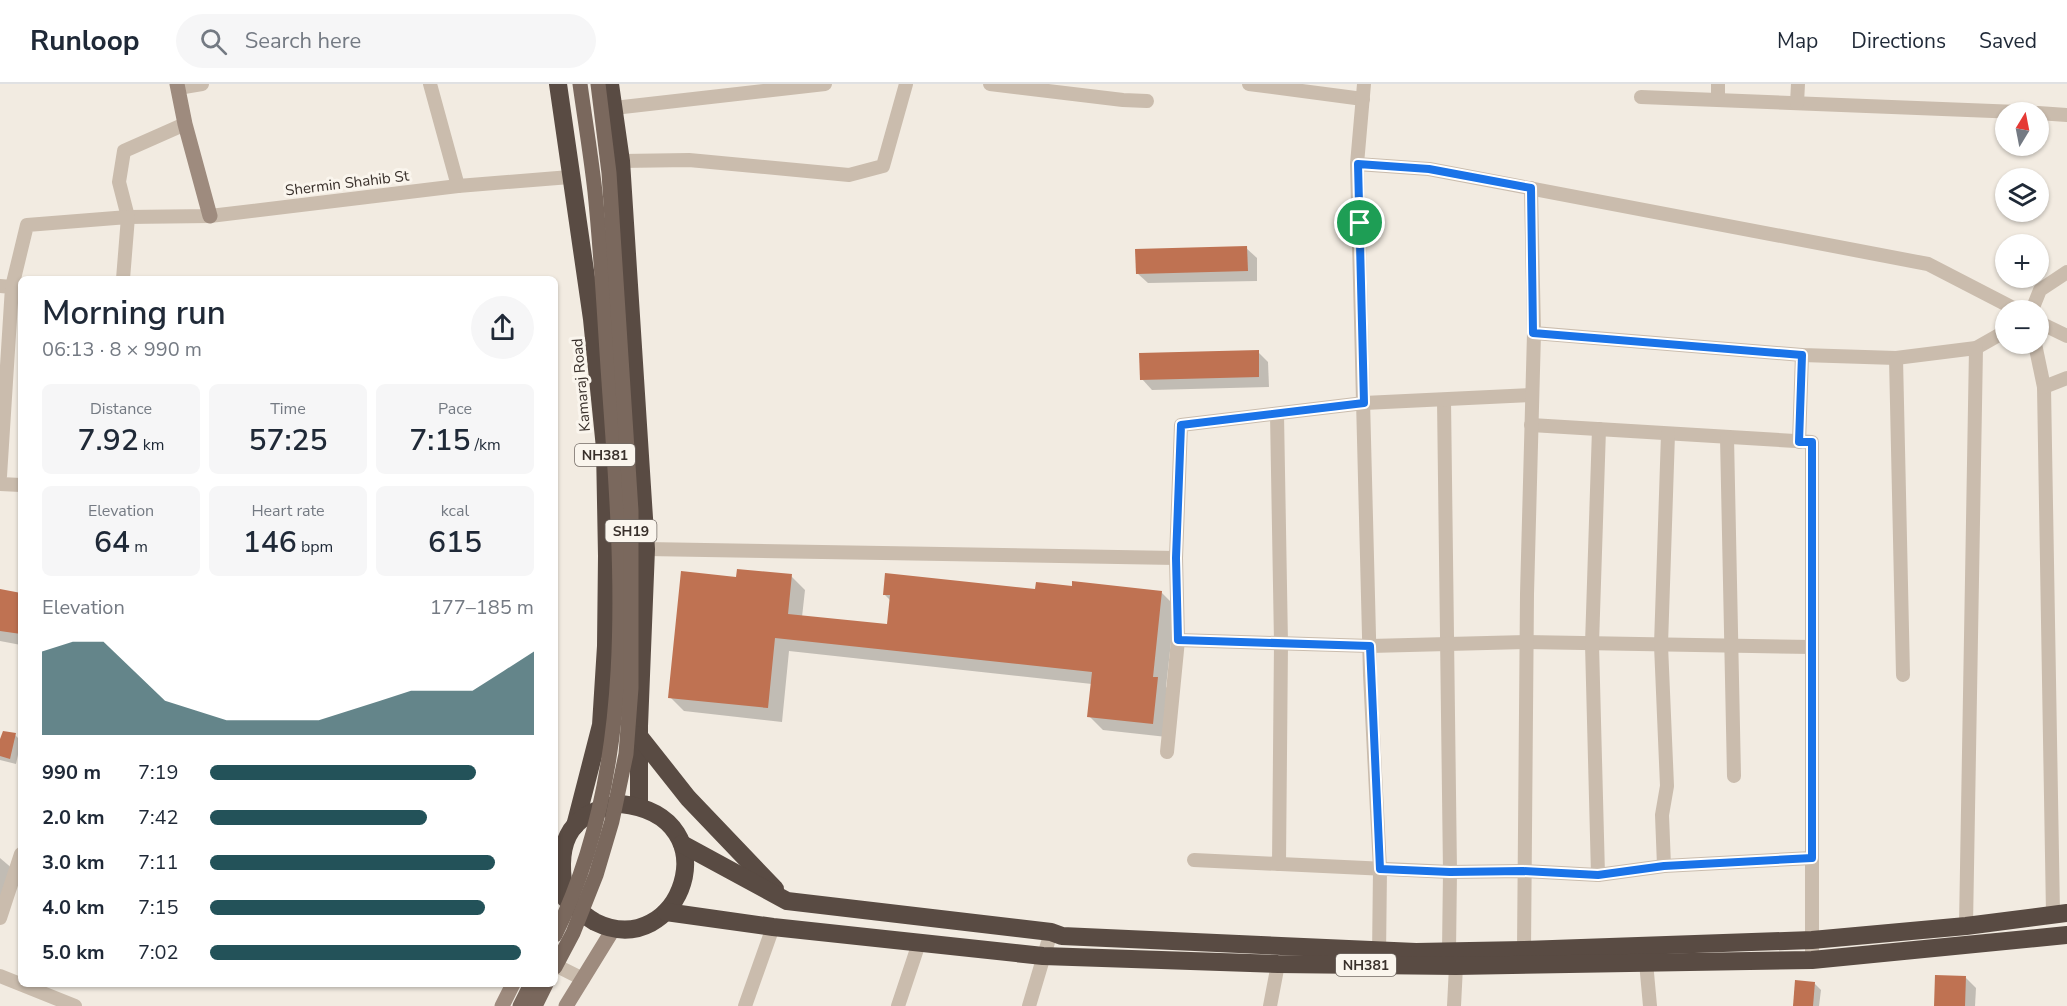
<!DOCTYPE html>
<html lang="en">
<head>
<meta charset="utf-8">
<style>
  body { margin:0; font-family:"Nunito Sans",sans-serif; background:#f6f6f7; color:#1f2937; height:100vh; display:flex; flex-direction:column; font-size:22px; white-space:nowrap }
  * { box-sizing:border-box; margin:0 }
  p { font-size:20px; color:#747a83 }
  .icon { flex:none; width:33px; height:33px; fill:none; stroke:currentColor; stroke-width:2; stroke-linecap:round; stroke-linejoin:round }
  .map { position:relative; flex:1; overflow:hidden }
  .details { position:absolute; left:18px; top:192px; width:540px; height:711px; display:flex; flex-direction:column; background:#fff; border-radius:9px; box-shadow:0 2px 4px #0004 }
  .details>* { flex:none }
  .needle { width:39px; rotate:10deg }
  .tools { position:absolute; left:1995px; top:18px; display:grid; gap:12px }
  .tools a { display:grid; place-items:center; width:54px; height:54px; border-radius:50%; background:#fff; box-shadow:0 2px 4px #0004; font-size:30px }
  .pin { position:absolute; display:grid; place-items:center; width:51px; height:51px; color:#fff; margin:-26px; border:3px solid #fff; border-radius:50%; box-shadow:0 2px 6px #0007 }
  .round { display:grid; place-items:center; flex:none; width:63px; height:63px; border-radius:32px; background:#f6f6f7 }
  .overview { display:flex; align-items:center; justify-content:space-between; height:102px; padding:0 24px }
  h1 { font-size:33px; font-weight:600; line-height:45px }
  .stats { display:grid; grid-template-columns:repeat(3,1fr); gap:9px; height:102px; padding:6px 24px }
  .stats div { display:grid; align-content:center; border-radius:9px; background:#f6f6f7; text-align:center }
  .stats b { font-size:30px; font-weight:600 }
  .stats small { font-size:16px; font-weight:400 }
  .stats p { font-size:16px }
  .chart { height:168px; padding:12px 24px }
  .chart p { display:flex; justify-content:space-between }
  .chart svg { width:100%; height:108px; margin-top:6px; fill:#235259; opacity:.7 }
  ul { padding:0 24px; list-style:none; font-size:20px }
  li { display:grid; grid-template-columns:96px 72px 1fr; align-items:center; height:45px }
  li i { height:15px; border-radius:8px; background:#235259 }
  header { display:flex; align-items:center; gap:36px; box-sizing:border-box; height:84px; padding:0 30px; background:#fff; border-bottom:2px solid #e0e1e3 }
  header strong { font-size:28px }
  nav { display:flex; gap:33px; margin-inline-start:auto; font-size:21px }
  .search { width:420px; height:54px; background:#f6f6f7; display:flex; align-items:center; gap:15px; box-sizing:border-box; padding:0 21px; border-radius:33px; color:#747a83; font-size:22px }
  .map>svg:first-child { display:block }
  .shadow { fill:#0003 }
  .building { fill:#bf7252 }
  .lines { fill:none; stroke-linecap:round; stroke-linejoin:round }
  .street { stroke:#cabcad; stroke-width:14 }
  .secondary { stroke:#9e8b7e; stroke-width:15 }
  .primary { stroke:#7a685d; stroke-width:15 }
  .highway { stroke:#594b43; stroke-width:18 }
  .primary-bridge { stroke:#7a685d; stroke-width:15 }
  .route-casing { stroke:#fff; stroke-width:12 }
  .route { stroke:#1a73e8; stroke-width:8 }
  .labels { text-anchor:middle; stroke-width:6; stroke-linejoin:round; paint-order:stroke }
  .shield { fill:#faf5ed; stroke:#736b65; stroke-width:1.5 }
  .shield-label { font-size:14px; font-weight:bold; fill:#39302b }
  .street-label { font-size:15px; fill:#39302b; stroke:#faf5ed }
</style>
</head>
<body>
<header>
<strong>Runloop</strong>
<div class="search"><svg class="icon" aria-label="search" viewBox="0 0 24 24"><circle cx="10" cy="10" r="6"/><path d="M15 15l6 6"/></svg>Search here</div>
<nav><a>Map</a><a>Directions</a><a>Saved</a></nav>
</header>
<div class="map">
<svg width="2067" height="922" viewBox="0 0 2067 922">
  <rect width="100%" height="100%" fill="#f2ebe1"/>
  <g class="shadow">
    <path d="M1246 164 1257 174V197L1148 199 1137 189Z"/>
    <path d="M1258 268 1268 278 1269 303 1152 306 1142 295Z"/>
    <path d="M791 492 805 506 802 533 889 542 891 517 884 510 1036 506 1161 508 1175 522 1166 603 1172 608 1167 653 1103 646 1089 632 1092 600 789 567 782 638 684 627 670 613 737 495Z"/>
    <path d="M0 507 21 510V561L0 557Z"/>
    <path d="M15 651 21 657 16 680 0 676V656Z"/>
    <path d="M555 664 558 667 555 680Z"/>
    <path d="M0 774 14 786 0 828Z"/>
    <path d="M1966 894 1976 904 1975 922H1935Z"/>
    <path d="M1814 899 1821 906 1819 922H1794Z"/>
  </g>
  <g class="building">
    <path d="M1247 162 1248 187 1136 190 1135 165Z"/>
    <path d="M1259 266V293L1140 296 1139 269Z"/>
    <path d="M737 485 792 490 788 530 887 540 890 511H883L885 489 1035 505 1036 498 1072 502V497L1162 507 1153 593H1158L1153 640 1087 633 1092 588 775 554 768 624 668 614 681 487 736 493Z"/>
    <path d="M0 505 21 509V550L0 547Z"/>
    <path d="M3 647 16 649 10 675 0 672V655Z"/>
    <path d="M1935 891 1966 892 1965 922H1934Z"/>
    <path d="M1795 896 1815 898 1813 922H1793Z"/>
  </g>
  <g class="lines">
    <g class="street">
      <path d="M430 0 458 102"/>
      <path d="M990 0 1123 16 1147 17"/>
      <path d="M1249 0 1363 15"/>
      <path d="M1364 0 1357 80 1370 591 1380 785 1379 873"/>
      <path d="M178 4 202 0"/>
      <path d="M1641 13 2018 28"/>
      <path d="M1718 15V0"/>
      <path d="M1797 19 1798 0"/>
      <path d="M614 24 825 0"/>
      <path d="M2038 29 2067 31"/>
      <path d="M185 40 124 67 119 98 128 133 210 132 458 102 570 93"/>
      <path d="M621 77 689 76 849 91 883 82 906 0"/>
      <path d="M1357 80 1429 85 1928 180 2017 226"/>
      <path d="M0 202 12 203 0 392"/>
      <path d="M12 203 27 141 128 133 123 195"/>
      <path d="M2032 226 2040 206 2067 188"/>
      <path d="M2038 238 2067 252"/>
      <path d="M1534 249 1802 271 1896 274 1976 264 2006 247"/>
      <path d="M2035 260 2044 303 2053 830"/>
      <path d="M1896 274 1903 591"/>
      <path d="M2044 303 2067 294"/>
      <path d="M1444 316 1450 788 1449 867"/>
      <path d="M1277 330 1281 559 1279 780"/>
      <path d="M1531 341 1812 358V876"/>
      <path d="M1727 353 1734 692"/>
      <path d="M1799 358 1802 271"/>
      <path d="M0 400 21 401"/>
      <path d="M646 465 1176 474 1181 341 1364 319 1532 311"/>
      <path d="M1176 474 1178 556 1370 562 1526 558 1812 563"/>
      <path d="M1167 668 1178 556"/>
      <path d="M1194 776 1450 788 1523 787 1598 791 1664 782 1812 774"/>
      <path d="M1664 782 1662 731 1667 702 1661 561 1668 350"/>
      <path d="M1598 791 1592 560 1599 345"/>
      <path d="M0 834 21 770"/>
      <path d="M1966 842 1976 264"/>
      <path d="M1524 866 1527 510 1534 249 1531 104"/>
      <path d="M1646 878 1650 922"/>
      <path d="M555 881 583 895"/>
      <path d="M0 892 75 922"/>
      <path d="M745 922 773 843"/>
      <path d="M898 922 919 859"/>
      <path d="M1029 922 1051 848"/>
      <path d="M1270 922 1278 880"/>
      <path d="M1454 922 1456 882"/>
    </g>
    <g class="secondary">
      <path d="M177 0 185 40 210 132"/>
      <path d="M502 922 513 900"/>
      <path d="M566 922 614 844"/>
    </g>
    <g class="primary">
      <path d="M520 922 531 900"/>
      <path d="M535 922 546 900"/>
    </g>
    <g class="highway">
      <path d="M558 0 592 235 605 364 607 472 606 562 601 641 575 742"/>
      <path d="M610 0 621 77 646 465 639 642V722"/>
      <path d="M635 651 639 652 688 714 775 805"/>
      <path d="M621 720C734 732 680 880 595 838 584 832 575 823 566 815 555 764 564 729 621 720Z"/>
      <path d="M682 760 787 817 1051 848 1062 852 1416 868 1524 866 1812 856 1966 842 2067 829"/>
      <path d="M666 828 773 843 1043 872 1278 880 1456 882 1812 876 2067 851"/>
    </g>
    <g class="primary-bridge">
      <path d="M555 851C637 685 623 491 610 312 605 244 602 176 595 108 591 72 585 36 580 0"/>
      <path d="M555 883 573 849 596 791 612 737 626 670 631 604V427L609 89 598 0"/>
    </g>
  </g>
  <g class="lines">
    <defs>
      <path id="route" d="M1358 80 1429 85 1531 104 1533 249 1802 271 1799 358H1812V774L1664 782 1598 791 1523 787 1450 788 1380 785 1370 562 1178 556 1176 474 1181 341 1364 319Z"/>
    </defs>
    <use href="#route" class="route-casing"/>
    <use href="#route" class="route"/>
  </g>
  <g class="labels">
    <g class="shield">
      <rect x="575" y="360" width="60" height="22" rx="4.5"/>
      <rect x="605.5" y="436" width="51" height="22" rx="4.5"/>
      <rect x="1336" y="870" width="60" height="22" rx="4.5"/>
    </g>
    <g class="shield-label">
      <text x="605" y="376">NH381</text>
      <text x="631" y="452">SH19</text>
      <text x="1366" y="886">NH381</text>
    </g>
    <g class="street-label">
      <text transform="translate(347 99) rotate(-7)" y="5">Shermin Shahib St</text>
      <text transform="translate(581 301) rotate(-95)" y="5">Kamaraj Road</text>
    </g>
  </g>
</svg>
<div class="tools">
<a><svg class="needle" viewBox="-14 -14 28 28"><path d="M0-13l5 13h-10z" fill="#e53935"/><path d="M0 13l5-13h-10z" fill="#747a83"/></svg></a>
<a><svg class="icon" aria-label="layers" viewBox="0 0 24 24"><path d="M12 4l9 5-9 5-9-5zM3 14l9 5 9-5"/></svg></a>
<a>+</a>
<a>−</a>
</div>
<div class="pin" style="left:1360px;top:139px;background:#1e9e55"><svg class="icon" aria-label="arrive" viewBox="0 0 24 24"><path d="M6 21V4h12l-3 4 3 4H6"/></svg></div>
<section class="details">
<div class="overview"><div><h1>Morning run</h1><p>06:13 · 8 × 990 m</p></div><a class="round"><svg class="icon" aria-label="share" viewBox="0 0 24 24"><path d="M12 15V3M7 8l5-5 5 5M5 13v7h14v-7"/></svg></a></div>
<div class="stats">
<div><p>Distance</p><b>7.92<small> km</small></b></div>
<div><p>Time</p><b>57:25</b></div>
<div><p>Pace</p><b>7:15<small> /km</small></b></div>
</div>
<div class="stats">
<div><p>Elevation</p><b>64<small> m</small></b></div>
<div><p>Heart rate</p><b>146<small> bpm</small></b></div>
<div><p>kcal</p><b>615</b></div>
</div>
<div class="chart"><p><span>Elevation</span>177–185 m</p>
<svg viewBox="0 0 160 44" preserveAspectRatio="none"><path d="M0 44V10L10 6L20 6L30 18L40 30L50 34L60 38L70 38L80 38L90 38L100 34L110 30L120 26L130 26L140 26L150 18L160 10V44z"/></svg>
</div>
<ul>
<li><b>990 m</b>7:19<i style="width:82%"></i></li>
<li><b>2.0 km</b>7:42<i style="width:67%"></i></li>
<li><b>3.0 km</b>7:11<i style="width:88%"></i></li>
<li><b>4.0 km</b>7:15<i style="width:85%"></i></li>
<li><b>5.0 km</b>7:02<i style="width:96%"></i></li>
</ul>
</section>
</div>
</body>
</html>
